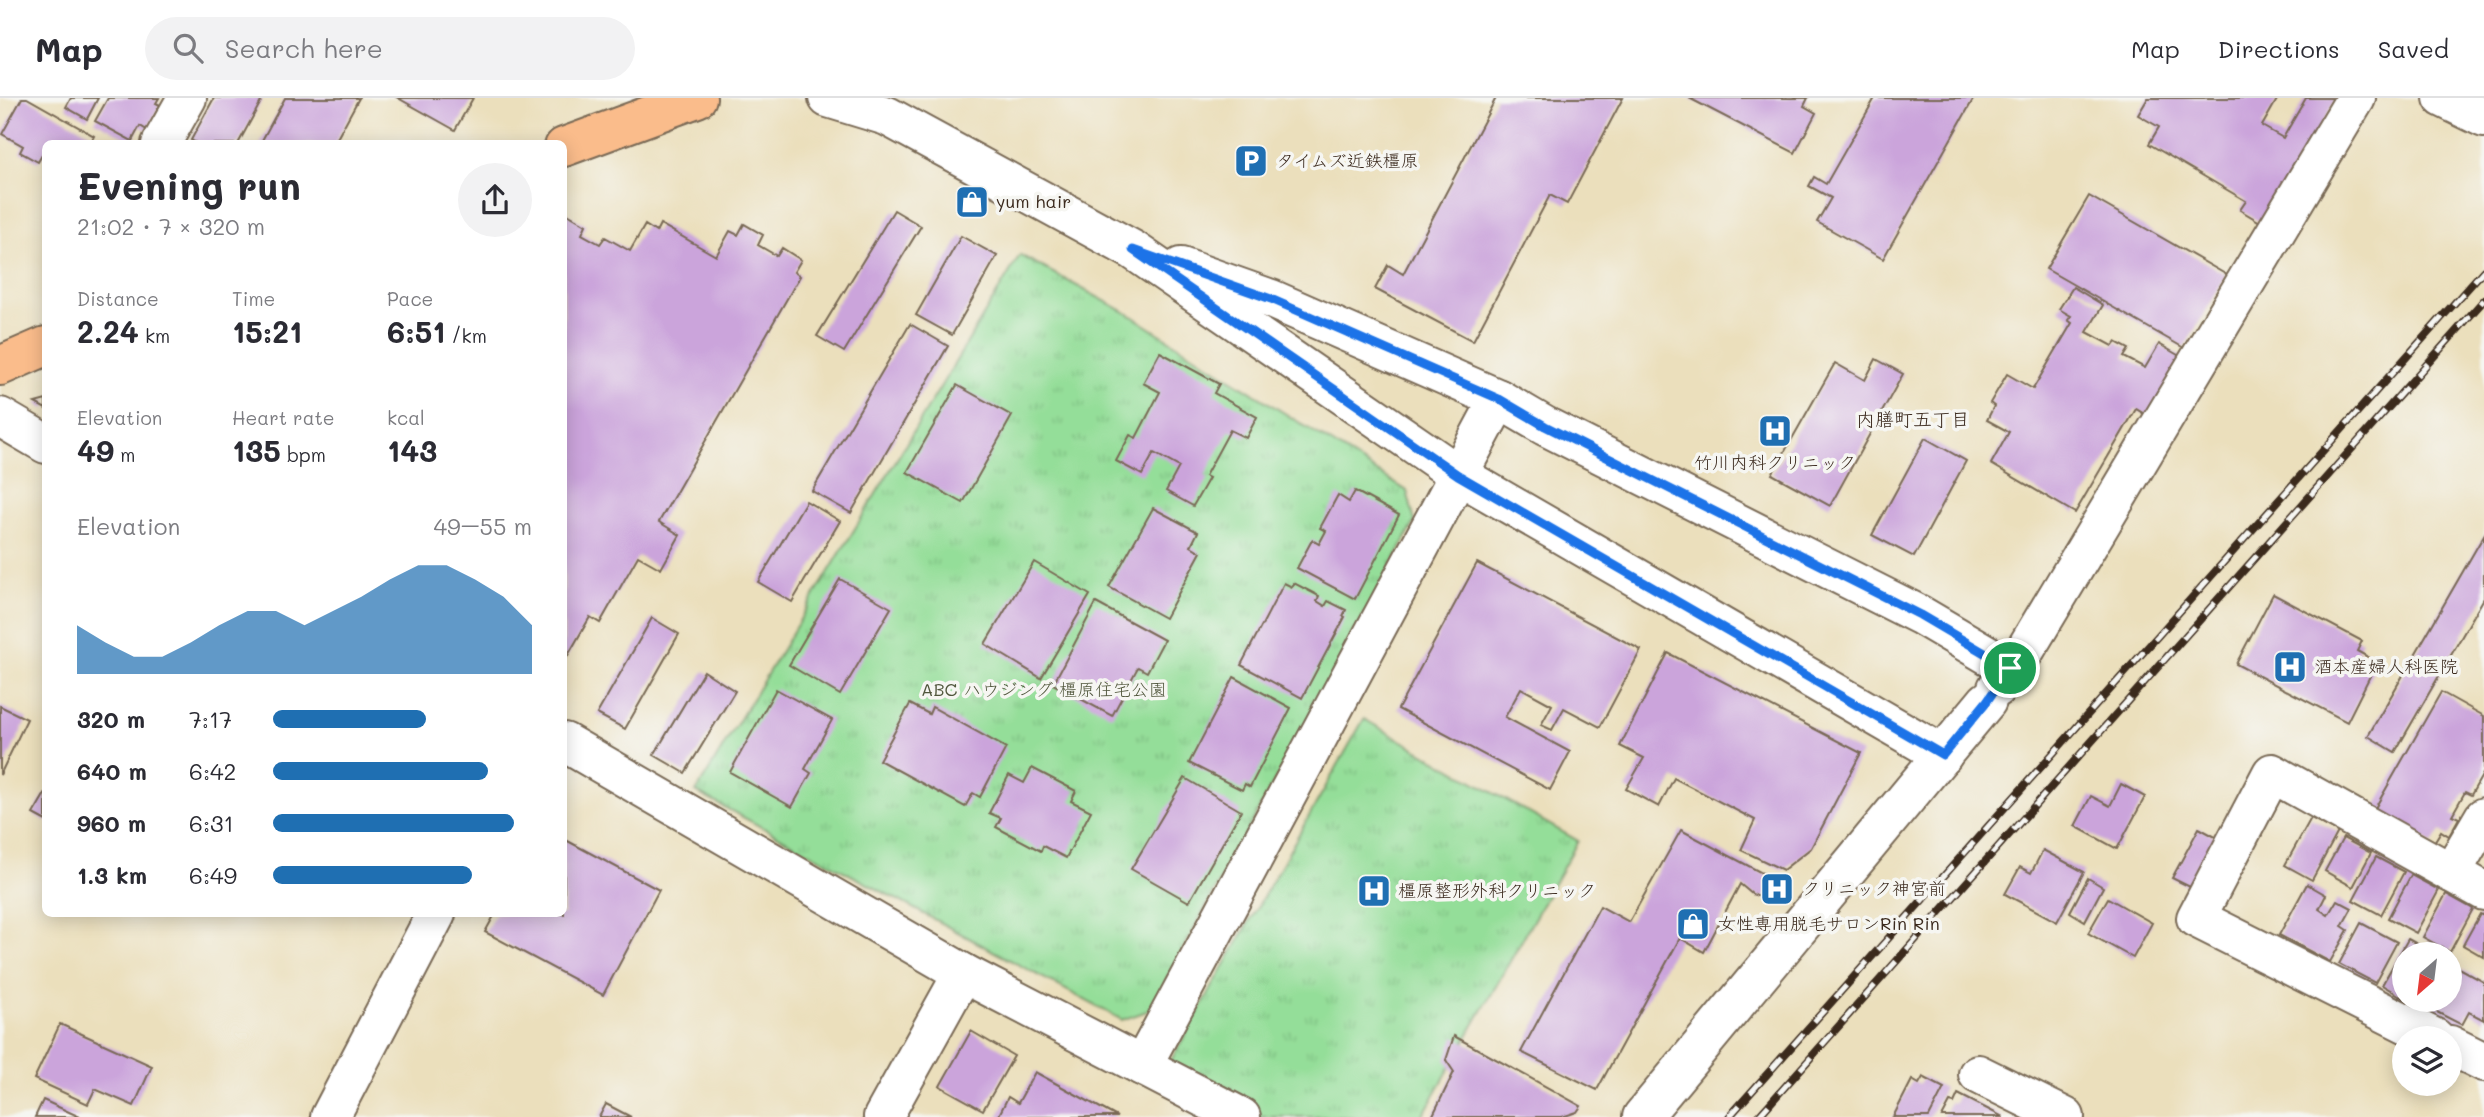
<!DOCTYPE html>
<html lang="en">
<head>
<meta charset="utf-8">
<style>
  body { margin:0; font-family:Mali,"Klee One",sans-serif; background:#f2f2f3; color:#2b2b33; height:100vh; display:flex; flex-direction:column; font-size:26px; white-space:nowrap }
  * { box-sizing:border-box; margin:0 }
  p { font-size:23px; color:#7c7c81 }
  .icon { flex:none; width:38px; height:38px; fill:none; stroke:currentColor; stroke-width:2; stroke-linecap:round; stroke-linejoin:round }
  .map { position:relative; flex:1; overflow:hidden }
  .sheet { position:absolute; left:42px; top:42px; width:525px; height:777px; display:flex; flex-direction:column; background:#fff; border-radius:10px; box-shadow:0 4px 18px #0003 }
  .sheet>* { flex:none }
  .needle { width:46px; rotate:208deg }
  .fabs { position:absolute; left:2392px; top:844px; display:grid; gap:14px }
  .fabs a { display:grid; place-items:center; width:70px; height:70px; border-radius:50%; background:#fff; box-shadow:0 4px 18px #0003; font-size:35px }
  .pin { position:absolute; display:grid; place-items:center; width:60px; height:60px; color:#fff; margin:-30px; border:4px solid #fff; border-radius:50%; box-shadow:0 2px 7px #0007 }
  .round { display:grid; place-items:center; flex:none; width:74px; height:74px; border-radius:37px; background:#f2f2f3 }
  .summary { display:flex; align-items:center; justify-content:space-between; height:119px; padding:0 35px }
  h1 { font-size:38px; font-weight:700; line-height:52px }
  .figures { display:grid; grid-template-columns:repeat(3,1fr); gap:10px; height:119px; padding:7px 35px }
  .figures div { display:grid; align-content:center }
  .figures b { font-size:30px; font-weight:700 }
  .figures small { font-size:19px; font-weight:400 }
  .figures p { font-size:19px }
  .chart { height:196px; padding:14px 35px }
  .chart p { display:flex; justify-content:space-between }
  .chart svg { width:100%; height:126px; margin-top:7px; fill:#1f6fb2; opacity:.7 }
  ul { padding:0 35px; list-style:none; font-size:23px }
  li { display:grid; grid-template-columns:112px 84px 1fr; align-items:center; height:52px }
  li i { height:18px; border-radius:9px; background:#1f6fb2 }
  header { display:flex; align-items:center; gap:42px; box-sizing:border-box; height:98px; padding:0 35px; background:#fff; border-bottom:2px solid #e1e1e2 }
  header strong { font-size:33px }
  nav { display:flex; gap:38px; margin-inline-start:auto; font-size:24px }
  .search { width:490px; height:63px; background:#f2f2f3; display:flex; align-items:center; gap:18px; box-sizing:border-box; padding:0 24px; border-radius:38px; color:#7c7c81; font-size:26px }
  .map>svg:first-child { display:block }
  .park { fill:url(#park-tufts); stroke:#68845c; stroke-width:2 }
  .building { fill:#cba4db }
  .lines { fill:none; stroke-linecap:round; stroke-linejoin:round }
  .minor-casing { stroke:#796955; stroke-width:42 }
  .tertiary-casing { stroke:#796955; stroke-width:42 }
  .trunk-casing { stroke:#796955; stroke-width:42 }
  .minor { stroke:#fff; stroke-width:38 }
  .tertiary { stroke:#fff; stroke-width:38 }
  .trunk { stroke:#fabc8b; stroke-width:38 }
  .rail-casing { stroke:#3b2a1e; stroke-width:8 }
  .rail { stroke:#f6f6f2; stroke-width:5; stroke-dasharray:16; stroke-linecap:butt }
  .route-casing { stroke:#fff; stroke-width:14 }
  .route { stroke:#1a73e8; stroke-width:9 }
  .labels { text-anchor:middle; stroke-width:7; stroke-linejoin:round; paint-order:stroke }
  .poi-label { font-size:18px; fill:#3b2a1e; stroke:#f6f6f2; text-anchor:start }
  .park-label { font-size:18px; fill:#51573d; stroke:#f6f6f2 }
  .neighbourhood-label { font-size:19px; fill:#3b2a1e; stroke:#f6f6f2 }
</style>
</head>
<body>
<header>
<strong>Map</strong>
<div class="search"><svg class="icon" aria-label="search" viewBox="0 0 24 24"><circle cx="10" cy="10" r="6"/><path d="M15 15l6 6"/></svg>Search here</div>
<nav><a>Map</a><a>Directions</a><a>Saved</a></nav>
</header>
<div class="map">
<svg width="2484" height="1019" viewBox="0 0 2484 1019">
  <defs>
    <pattern id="park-tufts" width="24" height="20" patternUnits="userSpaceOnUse" patternTransform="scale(1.75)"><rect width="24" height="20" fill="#94de99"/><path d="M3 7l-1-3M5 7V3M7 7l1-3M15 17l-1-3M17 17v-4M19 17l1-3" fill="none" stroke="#80bf83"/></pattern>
  </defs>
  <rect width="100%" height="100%" fill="#f6f6f2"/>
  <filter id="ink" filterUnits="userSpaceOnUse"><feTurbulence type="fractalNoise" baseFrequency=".0143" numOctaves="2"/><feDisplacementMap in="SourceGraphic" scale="14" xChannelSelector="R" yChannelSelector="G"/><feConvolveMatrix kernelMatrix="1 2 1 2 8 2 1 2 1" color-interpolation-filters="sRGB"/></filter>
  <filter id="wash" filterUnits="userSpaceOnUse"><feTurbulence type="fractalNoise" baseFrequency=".00686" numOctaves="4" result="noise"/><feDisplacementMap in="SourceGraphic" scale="28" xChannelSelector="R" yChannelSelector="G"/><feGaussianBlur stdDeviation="1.57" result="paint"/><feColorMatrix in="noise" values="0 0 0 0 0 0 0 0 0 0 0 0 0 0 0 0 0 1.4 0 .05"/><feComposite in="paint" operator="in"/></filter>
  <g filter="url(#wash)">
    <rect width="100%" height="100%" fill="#ebdfbc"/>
    <g class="park">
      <path d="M1020 157 1127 215 1407 393 1415 424 1150 912 1122 922 696 694Z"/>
      <path d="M1364 621 1578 743 1422 1019H1254L1162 978Z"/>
    </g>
    <g id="blocks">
      <g class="building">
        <path d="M22 0H27L94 38 90 46H46V59L42 57 38 64 20 54 23 48 2 36Z"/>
        <path d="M71 0H98L87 21 66 9Z"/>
        <path d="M108 0H159L156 5 160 7 147 32 140 28 132 43 95 23Z"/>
        <path d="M214 0H263L238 46H198L191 42Z"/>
        <path d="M285 0H359L334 46H260Z"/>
        <path d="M398 0H473L455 32Z"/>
        <path d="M1496 0H1623L1567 106 1550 97 1473 243 1375 191 1388 167 1403 176Z"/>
        <path d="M1689 0H1808L1804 8 1816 15 1795 55Z"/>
        <path d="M1875 0H1974L1883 161 1817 124 1831 100 1809 88 1814 79 1826 86Z"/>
        <path d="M2148 0H2278L2262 28 2283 40 2306 0H2336L2267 128 2240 112 2246 103 2149 46 2159 29 2138 17Z"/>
        <path d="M2089 98 2227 177 2184 250 2046 171Z"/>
        <path d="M894 112 921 128 844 254 817 238Z"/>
        <path d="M564 114 586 127 582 136 600 146 605 139 630 153 645 127 656 134 660 126 716 158 730 133 738 137 744 126 763 137 758 147 777 158 782 150 801 162 794 174 800 178 659 424 680 437 661 471 638 458 600 525 590 519 567 559 564 557Z"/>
        <path d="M961 138 997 158 952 237 916 217Z"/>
        <path d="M2073 189 2103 207 2087 234 2113 248 2116 244 2129 251 2124 259 2145 270 2159 246 2190 264 2156 323 2136 311 2075 415 1991 366 2009 334 1987 322 1994 308 1990 305 2007 276 2033 291 2072 225 2068 222 2071 218 2059 211Z"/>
        <path d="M910 226 948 248 851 415 812 393Z"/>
        <path d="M1160 254 1219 286 1214 295 1257 319 1246 340 1230 332 1205 378 1209 380 1193 408 1166 393 1179 369 1154 355 1142 377 1116 363 1130 337 1136 340 1160 294 1143 285Z"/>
        <path d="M1876 261 1903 276 1830 408 1772 376 1835 265 1865 282Z"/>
        <path d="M957 287 1012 318 963 405 907 374Z"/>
        <path d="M46 302V311L35 305Z"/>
        <path d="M1925 340 1966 363 1914 459 1872 437Z"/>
        <path d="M1355 393 1399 417 1355 501 1297 470 1312 442 1319 446 1326 433 1320 430 1338 397 1349 404Z"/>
        <path d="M806 403 840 423 792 504 758 484Z"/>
        <path d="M1153 410 1198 434 1191 448 1201 454 1165 520 1109 489Z"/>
        <path d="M2484 437V500L2395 654 2368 638Z"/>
        <path d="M1034 464 1090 497 1041 580 985 546Z"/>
        <path d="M1477 465 1641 552 1600 629 1564 610 1552 632 1541 627 1552 607 1521 590 1505 619 1570 654 1550 692 1398 611Z"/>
        <path d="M840 481 891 510 840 597 789 567Z"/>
        <path d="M1284 485 1292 489 1294 485 1319 498 1317 503 1325 508 1328 503 1346 512 1343 518 1345 519 1302 600 1241 567Z"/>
        <path d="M2273 496 2362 543 2357 553 2377 564 2347 624 2236 566Z"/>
        <path d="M1096 505 1164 542 1147 574 1138 569 1112 618 1053 586Z"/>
        <path d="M652 520 679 536 625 631 597 616Z"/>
        <path d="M1668 555 1861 655 1811 750 1783 772 1741 752 1755 722 1674 680 1659 709 1626 691 1644 660 1620 648Z"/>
        <path d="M704 573 735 593 685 675 654 657Z"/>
        <path d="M1234 579 1291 610 1250 689 1245 686 1242 692 1189 665Z"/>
        <path d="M776 591 832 622 805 671 811 675 792 709 730 674Z"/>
        <path d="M2441 594 2484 618V674L2471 697 2465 694 2452 717 2459 720 2449 738 2441 733 2433 746 2374 712Z"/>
        <path d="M910 606 929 616 932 609 1006 650 980 699 973 695 965 709 879 662Z"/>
        <path d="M0 608 27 621 0 677Z"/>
        <path d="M1032 670 1076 693 1071 703 1091 713 1066 760 1043 748 1041 753 996 729 1001 720 989 715 1009 677 1024 685Z"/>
        <path d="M1185 680 1241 713 1189 804 1131 771Z"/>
        <path d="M2121 686 2145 699 2117 751 2075 728 2091 698 2110 708Z"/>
        <path d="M46 694V723L33 716Z"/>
        <path d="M2311 720 2338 734 2312 782 2285 767Z"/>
        <path d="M2199 730 2221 742 2194 791 2172 780Z"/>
        <path d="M1681 732 1777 783 1772 794 1763 800 1752 796 1740 786 1704 854 1680 840 1597 992 1521 954 1600 808 1629 824Z"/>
        <path d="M2343 740 2371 755 2353 789 2325 773Z"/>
        <path d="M564 741 659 792 603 897 485 834 495 816H564Z"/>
        <path d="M2043 752 2084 774 2057 824 2005 796 2020 769 2031 775Z"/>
        <path d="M2376 759 2404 774 2381 817 2353 802Z"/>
        <path d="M2411 777 2439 792 2416 835 2388 820Z"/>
        <path d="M2088 780 2103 789 2085 823 2070 814Z"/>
        <path d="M2307 786 2326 797 2319 811 2328 817 2337 802 2352 810 2342 828 2348 832 2330 864 2279 837Z"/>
        <path d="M2446 796 2473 811 2450 854 2423 839Z"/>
        <path d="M2108 800 2152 825 2133 860 2088 835Z"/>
        <path d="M2480 816 2484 818V859L2463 847Z"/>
        <path d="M2361 825 2397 844 2375 885 2339 866Z"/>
        <path d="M2408 841 2428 852 2426 856H2404V900L2382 887Z"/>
        <path d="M2453 867 2484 884V922L2469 914 2462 927 2429 910 2434 901H2450V872Z"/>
        <path d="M2407 901H2425L2421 909Z"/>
        <path d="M60 926 152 968 134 1008 95 991 88 1006 34 981Z"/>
        <path d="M971 933 1014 958 983 1012 940 988Z"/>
        <path d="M1454 938 1581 1008 1577 1014 1562 1019H1432L1454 974 1446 962Z"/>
        <path d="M1035 974 1117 1019H998L1008 999 1018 1005Z"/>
        <path d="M1923 979 1944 990 1929 1019H1893L1912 982 1919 986Z"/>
        <path d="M1958 996 2003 1019H1942L1950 1004 1954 1005Z"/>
        <path d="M43 1002 80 1019H35Z"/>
        <path d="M606 1006 631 1019H599Z"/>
      </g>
    </g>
  </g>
  <g filter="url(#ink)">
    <use href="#blocks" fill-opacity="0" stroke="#796955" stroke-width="2"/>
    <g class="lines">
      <defs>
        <g id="minor">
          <path d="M828 0 887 18 1133 152 1459 377 1943 657"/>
          <path d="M2443 0 2484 20"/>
          <path d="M161 46 187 0"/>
          <path d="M1181 169 1271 201 1499 301 1545 328 1920 517 2010 570"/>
          <path d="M0 319 46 346"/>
          <path d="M1997 590 2024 554 2356 0"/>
          <path d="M564 644 963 875 883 1019"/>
          <path d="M2451 775 2484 719"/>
          <path d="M2435 940 2196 820 2272 675 2484 793"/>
          <path d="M2450 947 2484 964"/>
          <path d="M1142 968 1499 301"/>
          <path d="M1978 976 2065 1019"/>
          <path d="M330 1019 436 816"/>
        </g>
        <g id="tertiary">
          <path d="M963 875 1241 1019"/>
          <path d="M1642 1019 1987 603"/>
        </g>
        <g id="trunk">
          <path d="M564 49 697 0"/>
          <path d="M0 268 46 248"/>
        </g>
      </defs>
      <use href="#minor" class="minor-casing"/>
      <use href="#tertiary" class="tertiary-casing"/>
      <use href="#trunk" class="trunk-casing"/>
      <use href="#minor" class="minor"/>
      <use href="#tertiary" class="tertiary"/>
      <use href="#trunk" class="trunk"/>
      <defs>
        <g id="rail">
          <path d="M1729 1019 2484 172"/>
          <path d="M1758 1019 2484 202"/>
        </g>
      </defs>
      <use href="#rail" class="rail-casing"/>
      <use href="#rail" class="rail"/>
    </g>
  </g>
  <g class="lines" filter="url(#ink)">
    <defs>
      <path id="route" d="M1133 152 1271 201 1499 301 1545 328 1920 517 2010 570 1987 603 1943 657 1458 377Z"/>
    </defs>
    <use href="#route" class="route-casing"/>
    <use href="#route" class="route"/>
  </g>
  <defs>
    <symbol id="parking-square" viewBox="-11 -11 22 22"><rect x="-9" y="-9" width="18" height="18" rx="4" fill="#1f6fb2" stroke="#f6f6f2"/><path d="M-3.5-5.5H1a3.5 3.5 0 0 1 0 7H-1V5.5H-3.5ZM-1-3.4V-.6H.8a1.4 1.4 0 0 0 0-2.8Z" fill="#fff"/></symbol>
    <symbol id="shop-square" viewBox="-11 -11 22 22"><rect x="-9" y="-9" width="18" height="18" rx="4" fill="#1f6fb2" stroke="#f6f6f2"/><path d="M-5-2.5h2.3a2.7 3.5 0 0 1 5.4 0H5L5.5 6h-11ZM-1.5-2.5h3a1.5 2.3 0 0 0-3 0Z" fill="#fff"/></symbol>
    <symbol id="hospital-square" viewBox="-11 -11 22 22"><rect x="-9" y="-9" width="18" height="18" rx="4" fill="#1f6fb2" stroke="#f6f6f2"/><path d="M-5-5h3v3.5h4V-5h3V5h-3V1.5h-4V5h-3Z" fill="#fff"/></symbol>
  </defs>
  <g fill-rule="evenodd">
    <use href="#parking-square" x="1232" y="44" width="38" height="38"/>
    <use href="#shop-square" x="953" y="85" width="38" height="38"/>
    <use href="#hospital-square" x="1756" y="314" width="38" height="38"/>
    <use href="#hospital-square" x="2271" y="550" width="38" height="38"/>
    <use href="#hospital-square" x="1758" y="772" width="38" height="38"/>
    <use href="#hospital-square" x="1355" y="774" width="38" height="38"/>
    <use href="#shop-square" x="1674" y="807" width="38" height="38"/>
  </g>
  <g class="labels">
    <g class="poi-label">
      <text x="1276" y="69">タイムズ近鉄橿原</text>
      <text x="996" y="110">yum hair</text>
      <text x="1775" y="371" text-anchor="middle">竹川内科クリニック</text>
      <text x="2314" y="575">酒本産婦人科医院</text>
      <text x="1802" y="797">クリニック神宮前</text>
      <text x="1398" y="799">橿原整形外科クリニック</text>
      <text x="1718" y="832">女性専用脱毛サロンRin Rin</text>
    </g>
    <g class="park-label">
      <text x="1044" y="598">ABC ハウジング 橿原住宅公園</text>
    </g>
    <g class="neighbourhood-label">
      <text x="1913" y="328">内膳町五丁目</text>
    </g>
  </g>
</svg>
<div class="fabs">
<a><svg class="needle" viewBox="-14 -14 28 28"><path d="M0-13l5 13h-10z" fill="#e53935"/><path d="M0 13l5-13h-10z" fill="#7c7c81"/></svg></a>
<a><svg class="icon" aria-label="layers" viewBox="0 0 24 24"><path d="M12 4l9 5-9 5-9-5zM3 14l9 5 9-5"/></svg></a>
</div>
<div class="pin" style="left:2010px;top:570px;background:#1e9e55"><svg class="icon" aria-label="arrive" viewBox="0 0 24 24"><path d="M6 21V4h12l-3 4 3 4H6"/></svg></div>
<section class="sheet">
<div class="summary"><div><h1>Evening run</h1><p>21:02 · 7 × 320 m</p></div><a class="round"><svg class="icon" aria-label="share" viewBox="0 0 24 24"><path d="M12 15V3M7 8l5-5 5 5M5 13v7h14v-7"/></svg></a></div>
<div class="figures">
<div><p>Distance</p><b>2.24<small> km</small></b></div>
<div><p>Time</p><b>15:21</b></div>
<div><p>Pace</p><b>6:51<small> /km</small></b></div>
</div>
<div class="figures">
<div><p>Elevation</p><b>49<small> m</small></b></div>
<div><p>Heart rate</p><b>135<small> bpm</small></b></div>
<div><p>kcal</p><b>143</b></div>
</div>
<div class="chart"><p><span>Elevation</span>49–55 m</p>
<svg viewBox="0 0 160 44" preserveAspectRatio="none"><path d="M0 44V27L10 33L20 38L30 38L40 33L50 27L60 22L70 22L80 27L90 22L100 17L110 11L120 6L130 6L140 11L150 17L160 27V44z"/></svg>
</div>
<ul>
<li><b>320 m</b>7:17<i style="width:59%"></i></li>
<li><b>640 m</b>6:42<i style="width:83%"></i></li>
<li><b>960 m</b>6:31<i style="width:93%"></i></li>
<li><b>1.3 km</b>6:49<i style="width:77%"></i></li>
</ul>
</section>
</div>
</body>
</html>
